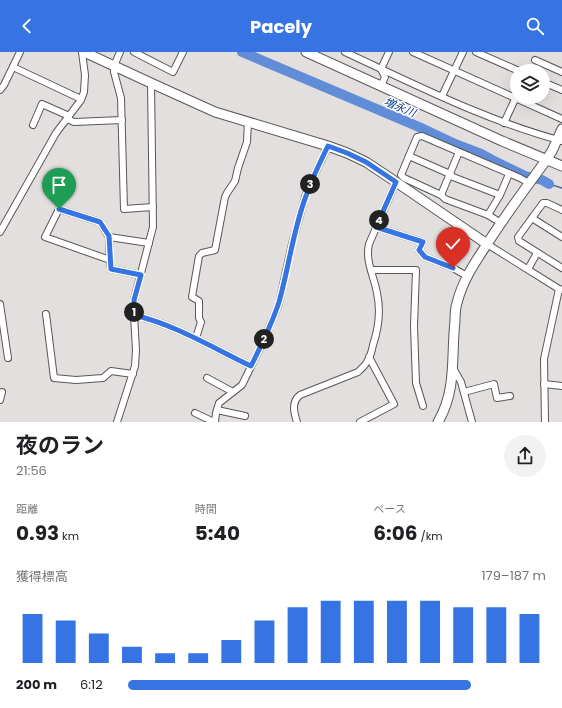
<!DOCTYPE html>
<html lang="ja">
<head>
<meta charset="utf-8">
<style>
  body { margin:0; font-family:Poppins,"Noto Sans JP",sans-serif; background:#f2f2f2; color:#202124; height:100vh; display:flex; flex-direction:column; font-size:15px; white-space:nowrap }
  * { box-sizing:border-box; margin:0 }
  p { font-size:13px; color:#757577 }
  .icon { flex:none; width:22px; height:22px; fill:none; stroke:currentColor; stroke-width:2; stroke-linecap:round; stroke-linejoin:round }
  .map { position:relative; height:370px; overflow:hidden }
  .details { display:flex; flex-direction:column; background:#fff; flex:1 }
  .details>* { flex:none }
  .tools { position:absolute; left:510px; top:12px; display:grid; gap:8px }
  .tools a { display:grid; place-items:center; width:40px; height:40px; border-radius:50%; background:#fff; box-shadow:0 4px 16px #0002; font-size:20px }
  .pin { position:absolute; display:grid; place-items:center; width:34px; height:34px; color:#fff; margin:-41px -17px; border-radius:50% 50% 50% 0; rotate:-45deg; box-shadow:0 0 4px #0007 }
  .pin .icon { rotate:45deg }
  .km { position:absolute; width:20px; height:20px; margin:-10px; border-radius:50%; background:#222; color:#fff; font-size:11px; line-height:20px; text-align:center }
  .round { display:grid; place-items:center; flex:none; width:42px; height:42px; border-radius:21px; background:#f2f2f2 }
  .head { display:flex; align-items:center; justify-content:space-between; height:68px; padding:0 16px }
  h1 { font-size:22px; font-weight:700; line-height:30px }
  .stats { display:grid; grid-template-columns:repeat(3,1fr); gap:6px; height:68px; padding:4px 16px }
  .stats div { display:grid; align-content:center }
  .stats b { font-size:20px; font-weight:700 }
  .stats small { font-size:11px; font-weight:400 }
  .stats p { font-size:11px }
  .chart { height:112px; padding:8px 16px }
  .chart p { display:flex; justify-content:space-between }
  .chart svg { width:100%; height:72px; margin-top:4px; stroke:#3674e3; stroke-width:6 }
  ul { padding:0 16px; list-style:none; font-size:13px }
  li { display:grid; grid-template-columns:64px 48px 1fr; align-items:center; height:30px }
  li i { height:10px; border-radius:5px; background:#3674e3 }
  header { display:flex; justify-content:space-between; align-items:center; height:52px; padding:0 16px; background:#3674e3; color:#fff; font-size:18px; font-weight:700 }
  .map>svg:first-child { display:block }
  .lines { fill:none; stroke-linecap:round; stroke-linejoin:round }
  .stream { stroke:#4b699e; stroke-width:1.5 }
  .river { stroke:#608cd8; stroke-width:10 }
  .street-casing { stroke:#5a5755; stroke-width:8 }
  .secondary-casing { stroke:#5a5755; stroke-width:11 }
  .street { stroke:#fff; stroke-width:6 }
  .secondary { stroke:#fff; stroke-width:9 }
  .route-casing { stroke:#fff; stroke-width:8 }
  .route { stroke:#3674e3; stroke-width:5 }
  .labels { text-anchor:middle; stroke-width:3; stroke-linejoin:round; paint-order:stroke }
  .water-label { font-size:11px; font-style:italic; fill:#073b93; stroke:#fff }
</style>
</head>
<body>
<header><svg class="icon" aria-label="back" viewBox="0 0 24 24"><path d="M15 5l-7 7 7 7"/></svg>Pacely<svg class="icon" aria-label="search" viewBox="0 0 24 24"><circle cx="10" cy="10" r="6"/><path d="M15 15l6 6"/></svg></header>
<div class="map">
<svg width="562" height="370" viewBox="0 0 562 370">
  <rect width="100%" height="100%" fill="#e3dfde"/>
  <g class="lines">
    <path class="stream" d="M549 132 562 136"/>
    <path class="river" d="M242 0 419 75 455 92 481 102 492 108 525 124 542 128 549 132"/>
    <defs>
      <g id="street">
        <path d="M120 0 114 14V20L121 46 124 157 153 155"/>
        <path d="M134 0 173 20 183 0"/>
        <path d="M345 0C416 33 487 69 562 89"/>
        <path d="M413 0 562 67"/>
        <path d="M476 0 519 19"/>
        <path d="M535 8 562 20"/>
        <path d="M13 15 81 47"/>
        <path d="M543 30 562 38"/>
        <path d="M381 34 385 25 381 17 389 0"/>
        <path d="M0 38 4 33 20 0"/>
        <path d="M442 44 463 0"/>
        <path d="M67 67 74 70 122 68"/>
        <path d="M504 71 516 45"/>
        <path d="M33 73 42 52 69 64"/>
        <path d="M459 100 441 143 404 126 401 123 417 85 422 84 520 126 529 131"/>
        <path d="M409 104 450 122 453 125 500 143 509 122"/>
        <path d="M441 143 445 147 488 163 501 171"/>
        <path d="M562 158 547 151H543L518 185 519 189 562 216"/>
        <path d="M488 163 500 143"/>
        <path d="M532 166 562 185"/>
        <path d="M376 175 423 190 419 198 425 205 453 216 467 224"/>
        <path d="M0 180 56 81 81 48 84 40 85 23 82 0"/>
        <path d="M109 185 110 208"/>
        <path d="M487 192 559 237 562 238"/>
        <path d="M528 217 537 201"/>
        <path d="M371 218H416L414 274 416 331 423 354"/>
        <path d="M141 223 111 217 110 208 45 185 59 157 100 170 109 185 149 191"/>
        <path d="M0 252 8 306"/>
        <path d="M46 262 54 326 76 328 103 326 111 319 133 322"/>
        <path d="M134 263C176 273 213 296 251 314"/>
        <path d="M196 286 201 270 199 266V249L192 245 199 204 202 201 215 198 225 145 227 141 235 129 238 116 247 90 248 69"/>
        <path d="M453 316 461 330 472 370"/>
        <path d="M207 326 233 340"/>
        <path d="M544 332 562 334"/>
        <path d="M464 340 494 332 497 346 510 344"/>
        <path d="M0 348 2 340"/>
        <path d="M217 358 245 364"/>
        <path d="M195 361 214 370"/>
        <path d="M117 370 135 314 136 298 134 263V248L153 175 151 31"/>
        <path d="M215 370 216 361 219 351 242 333 261 294 274 264 279 251 292 192 305 145 313 126 328 94"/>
        <path d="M297 370C294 361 291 350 300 343L358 320C362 316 366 313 368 308 371 303 372 298 373 293 379 275 381 259 377 241 374 224 365 209 369 192L396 130"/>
        <path d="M360 370 394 352 369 305"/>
        <path d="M545 370 544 307 559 237"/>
      </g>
      <g id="secondary">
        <path d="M84 0 151 31 215 60 328 94 347 101 366 110 396 130 487 192"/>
        <path d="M306 0 502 89 562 114"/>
        <path d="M438 370C457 338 451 304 455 269 455 263 455 257 457 251 463 227 476 209 489 189 507 161 527 134 547 107L552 99 562 77"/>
      </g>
    </defs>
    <use href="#street" class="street-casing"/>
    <use href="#secondary" class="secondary-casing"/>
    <use href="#street" class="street"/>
    <use href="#secondary" class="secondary"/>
  </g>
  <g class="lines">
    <defs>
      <path id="route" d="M59 157 100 170 109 184 111 217 141 223 134 248V263C176 273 213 296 251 314 261 294 272 272 279 250 289 215 293 178 306 144 312 127 320 110 328 94L347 101 366 110 396 130 376 175 423 190 419 198 425 205 453 216"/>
    </defs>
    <use href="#route" class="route-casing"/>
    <use href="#route" class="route"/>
  </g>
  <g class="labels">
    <g class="water-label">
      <text transform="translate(400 55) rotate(23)" y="4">増永川</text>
    </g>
  </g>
</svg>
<div class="tools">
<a><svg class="icon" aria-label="layers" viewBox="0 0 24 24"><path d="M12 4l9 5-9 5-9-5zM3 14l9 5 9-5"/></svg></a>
</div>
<div class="pin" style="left:59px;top:157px;background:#1e9e55"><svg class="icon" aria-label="arrive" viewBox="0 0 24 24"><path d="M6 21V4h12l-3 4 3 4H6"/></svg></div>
<div class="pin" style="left:453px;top:216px;background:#d93025"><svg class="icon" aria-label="check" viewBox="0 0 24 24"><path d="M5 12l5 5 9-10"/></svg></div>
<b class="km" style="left:134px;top:260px">1</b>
<b class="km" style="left:264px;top:287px">2</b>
<b class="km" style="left:310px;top:132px">3</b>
<b class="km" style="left:379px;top:168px">4</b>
</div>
<section class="details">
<div class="head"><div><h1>夜のラン</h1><p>21:56</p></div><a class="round"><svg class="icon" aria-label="share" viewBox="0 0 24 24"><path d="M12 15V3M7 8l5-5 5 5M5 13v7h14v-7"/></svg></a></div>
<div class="stats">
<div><p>距離</p><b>0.93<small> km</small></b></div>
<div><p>時間</p><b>5:40</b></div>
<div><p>ペース</p><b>6:06<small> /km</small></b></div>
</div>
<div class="chart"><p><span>獲得標高</span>179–187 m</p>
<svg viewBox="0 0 160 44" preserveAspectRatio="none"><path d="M5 44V14M15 44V18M25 44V26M35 44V34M45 44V38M55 44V38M65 44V30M75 44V18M85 44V10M95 44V6M105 44V6M115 44V6M125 44V6M135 44V10M145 44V10M155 44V14"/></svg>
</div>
<ul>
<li><b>200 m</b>6:12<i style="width:82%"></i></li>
</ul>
</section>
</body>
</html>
